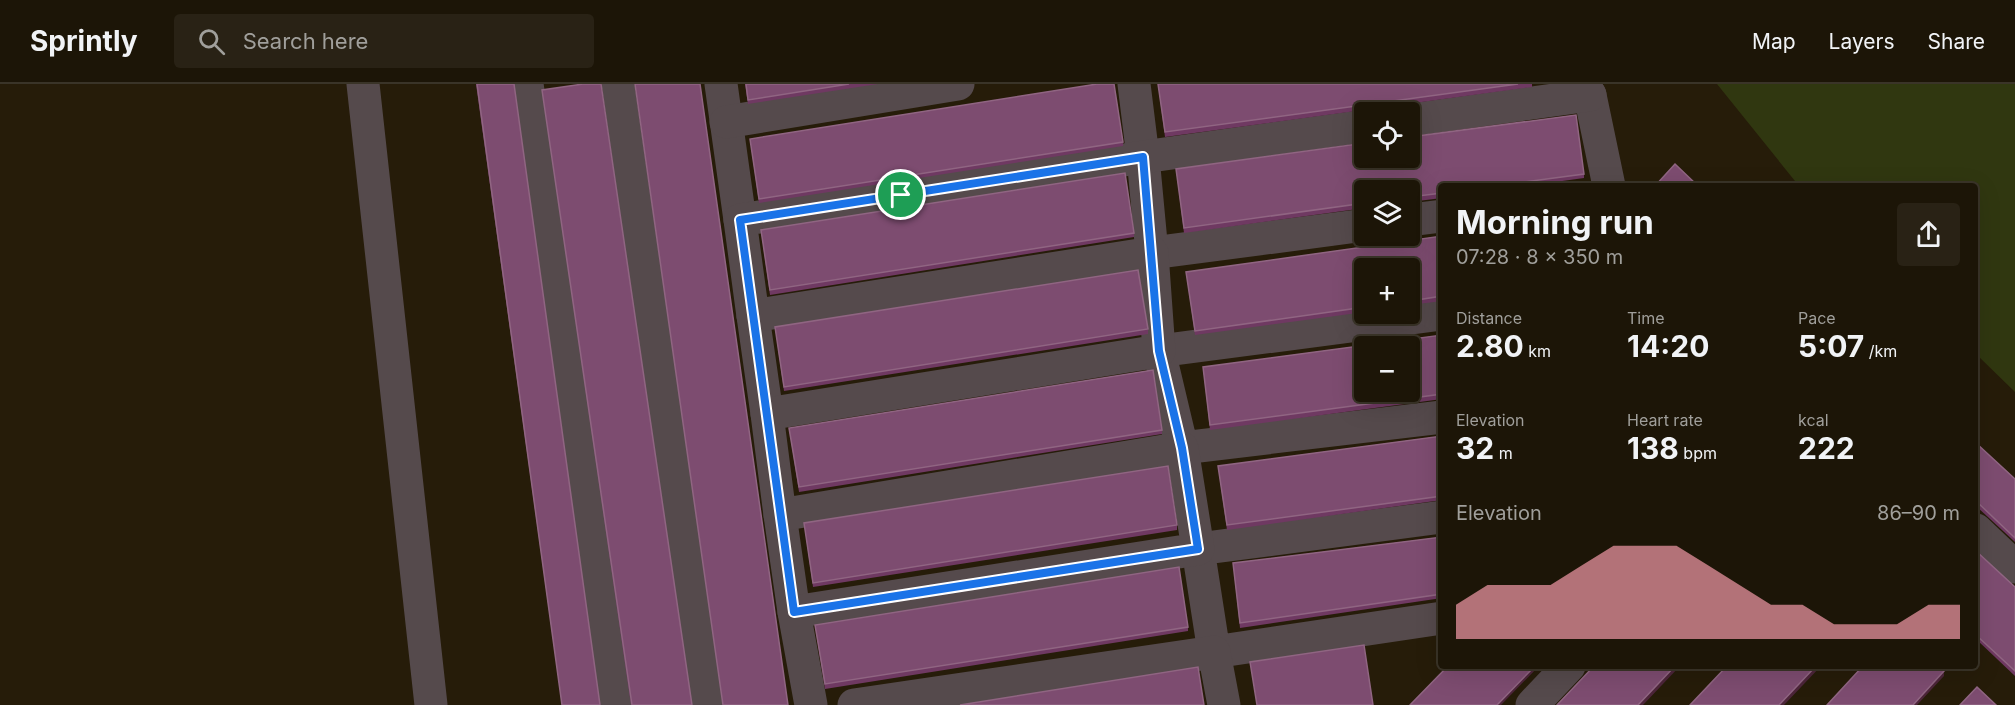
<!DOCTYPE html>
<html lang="en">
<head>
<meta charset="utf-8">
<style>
  body { margin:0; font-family:Inter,sans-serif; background:#292215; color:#f1f3f6; height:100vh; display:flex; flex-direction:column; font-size:22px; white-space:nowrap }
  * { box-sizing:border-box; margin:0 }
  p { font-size:20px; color:#a09f9b }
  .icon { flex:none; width:33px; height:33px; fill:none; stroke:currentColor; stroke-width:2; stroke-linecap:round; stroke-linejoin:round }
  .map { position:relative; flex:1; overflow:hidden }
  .side { position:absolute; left:1438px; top:99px; width:540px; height:486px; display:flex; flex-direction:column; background:#1c1507; border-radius:6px; box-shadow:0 6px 24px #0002,0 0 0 2px #3a3428 }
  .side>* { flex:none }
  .tools { position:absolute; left:1354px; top:18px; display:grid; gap:12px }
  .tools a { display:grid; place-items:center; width:66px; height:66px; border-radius:6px; background:#1c1507; box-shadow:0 6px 24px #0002,0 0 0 2px #3a3428; font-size:30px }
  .pin { position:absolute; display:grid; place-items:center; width:51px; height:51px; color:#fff; margin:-26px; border:3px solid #fff; border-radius:50%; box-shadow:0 2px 6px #0007 }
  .round { display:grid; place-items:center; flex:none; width:63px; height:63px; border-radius:6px; background:#292215 }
  .head { display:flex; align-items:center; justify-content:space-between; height:102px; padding:0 18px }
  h1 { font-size:33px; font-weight:700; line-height:45px }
  .figures { display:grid; grid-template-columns:repeat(3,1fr); gap:9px; height:102px; padding:6px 18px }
  .figures div { display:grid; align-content:center }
  .figures b { font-size:30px; font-weight:700 }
  .figures small { font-size:16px; font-weight:400 }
  .figures p { font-size:16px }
  .chart { height:168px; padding:12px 18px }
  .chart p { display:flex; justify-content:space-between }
  .chart svg { width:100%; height:108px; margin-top:6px; fill:#f39aa8; opacity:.7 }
  header { display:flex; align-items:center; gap:36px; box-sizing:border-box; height:84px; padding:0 30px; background:#1c1507; border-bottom:2px solid #3a3428 }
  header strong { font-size:28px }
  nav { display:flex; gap:33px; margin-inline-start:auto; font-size:21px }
  .search { width:420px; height:54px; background:#292215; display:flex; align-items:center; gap:15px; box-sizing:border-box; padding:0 21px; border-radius:6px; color:#a09f9b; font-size:22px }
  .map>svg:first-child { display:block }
  .green { fill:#303710 }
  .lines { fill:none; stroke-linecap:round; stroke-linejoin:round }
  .minor { stroke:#554a4c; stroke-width:33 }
  .wall { fill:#6f3962 }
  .shaded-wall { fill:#4c2539 }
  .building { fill:#7d4c70; stroke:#906582; stroke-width:1.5; fill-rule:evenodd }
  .route-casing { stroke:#fff; stroke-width:12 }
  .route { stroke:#1a73e8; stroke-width:8 }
</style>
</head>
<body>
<header>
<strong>Sprintly</strong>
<div class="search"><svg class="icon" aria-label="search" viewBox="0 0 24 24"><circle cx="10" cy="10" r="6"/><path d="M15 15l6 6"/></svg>Search here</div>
<nav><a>Map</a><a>Layers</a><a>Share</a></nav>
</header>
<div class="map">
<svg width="2015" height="621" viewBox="0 0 2015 621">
  <rect width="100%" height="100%" fill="#261c09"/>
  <path class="green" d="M1717 0H2015V308L1976 270V102H1799Z"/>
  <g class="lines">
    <g class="minor">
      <path d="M363 0 431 621"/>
      <path d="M527 0 616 621"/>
      <path d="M618 0 707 621"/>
      <path d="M721 0 740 136"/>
      <path d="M1134 0 1143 73 1152 169 1365 141"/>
      <path d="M1582 0 1590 11 1609 102"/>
      <path d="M1410 36 1590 11"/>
      <path d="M726 38 958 0"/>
      <path d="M1410 136 1442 132"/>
      <path d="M1442 230 1159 267 1182 364 1442 333"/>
      <path d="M753 232 767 330"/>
      <path d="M780 431 794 528"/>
      <path d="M1442 433 1198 465 1214 568 1442 534"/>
      <path d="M1976 446 2015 483"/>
      <path d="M811 621 794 528 1198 465 1182 364 780 431 767 330 1159 267 1152 169 753 232 740 136 1143 73 1365 42"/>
      <path d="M854 621 1214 568 1224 621"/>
      <path d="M1532 621 1569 582"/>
    </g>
  </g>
  <g class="wall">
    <path d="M476 0H514L600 621H562Z"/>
    <path d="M635 0H700L788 621H723Z"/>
    <path d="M745 0H878L748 20Z"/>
    <path d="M1158 0H1532V3L1165 53Z"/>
    <path d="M542 6 692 621H631Z"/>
    <path d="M750 55 1123 58V62L759 119Z"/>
    <path d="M1176 85 1584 90V94L1526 102H1442V114L1410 118V106H1365V124L1184 149Z"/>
    <path d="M761 146 1134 149V153L770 211Z"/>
    <path d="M1442 152V217L1410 221V184H1365V228L1195 251 1186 188Z"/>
    <path d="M775 243 1148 245V250L784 307Z"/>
    <path d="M1442 251V315L1210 346 1203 283Z"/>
    <path d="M789 344 1162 346V350L799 408Z"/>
    <path d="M1442 352V416L1227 446 1218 382Z"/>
    <path d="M1976 359 2015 395V458L1976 422Z"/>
    <path d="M804 439 1177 441V446L813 503Z"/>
    <path d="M1442 453V514L1240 544 1233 479Z"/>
    <path d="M1976 467 2015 503V592L1976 555Z"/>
    <path d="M815 541 1188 543V547L825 605Z"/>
  </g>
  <g class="shaded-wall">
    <path d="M1535 582H1539L1501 621H1497Z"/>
    <path d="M1675 582H1680L1643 621H1638Z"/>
    <path d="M1816 582H1821L1784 621H1779Z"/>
    <path d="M1944 587V592L1917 621H1913Z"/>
  </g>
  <g class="building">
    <path d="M477 0H514L600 621H562Z"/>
    <path d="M583 0H601L692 621H632L542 6Z"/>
    <path d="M635 0H700L788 621H723Z"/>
    <path d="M746 0H849L748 16Z"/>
    <path d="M1097 0H1114L1123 58 759 115 750 55Z"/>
    <path d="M1158 0H1518L1165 48Z"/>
    <path d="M1576 31 1584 90 1493 102H1442V109L1410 113V106H1365V119L1184 144 1176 85 1365 59V74H1410V53Z"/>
    <path d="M1675 80 1698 102H1655Z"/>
    <path d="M1125 89 1134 149 770 206 761 146Z"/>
    <path d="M1442 152V212L1410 217V184H1365V223L1195 247 1186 188Z"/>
    <path d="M1138 186 1148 245 784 303 775 243Z"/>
    <path d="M1442 251V310L1210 341 1203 283ZM1365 262H1410V308H1365Z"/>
    <path d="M1153 286 1162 346 799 403 789 344Z"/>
    <path d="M1442 352V412L1227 441 1218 382Z"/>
    <path d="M1976 359 2015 395V454L1976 417Z"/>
    <path d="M1168 382 1177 441 813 499 804 439Z"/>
    <path d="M1442 453V510L1240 539 1233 479Z"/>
    <path d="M1976 467 2015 503V587L1976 551Z"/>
    <path d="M1179 483 1188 543 825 600 815 541Z"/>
    <path d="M1364 561 1373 621H1257L1250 578Z"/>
    <path d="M1448 582H1535L1497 621H1410Z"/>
    <path d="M1594 582H1675L1638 621H1557Z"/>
    <path d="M1727 582H1816L1779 621H1690Z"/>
    <path d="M1863 582H1938L1944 587 1913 621H1827Z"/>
    <path d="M1198 583 1204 621H960Z"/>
    <path d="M1977 603 1996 621H1960Z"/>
  </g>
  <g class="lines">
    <defs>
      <path id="route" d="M1143 73 1159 267 1182 364 1198 465 794 528 740 136Z"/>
    </defs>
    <use href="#route" class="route-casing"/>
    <use href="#route" class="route"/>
  </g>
</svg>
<div class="tools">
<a><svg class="icon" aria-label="locate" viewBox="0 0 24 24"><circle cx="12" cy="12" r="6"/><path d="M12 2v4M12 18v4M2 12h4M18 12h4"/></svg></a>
<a><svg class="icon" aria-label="layers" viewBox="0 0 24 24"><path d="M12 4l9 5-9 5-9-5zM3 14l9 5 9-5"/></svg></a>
<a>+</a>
<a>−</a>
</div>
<div class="pin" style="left:901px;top:111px;background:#1e9e55"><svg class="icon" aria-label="arrive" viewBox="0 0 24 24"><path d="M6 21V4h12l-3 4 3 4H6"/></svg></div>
<section class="side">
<div class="head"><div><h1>Morning run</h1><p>07:28 · 8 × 350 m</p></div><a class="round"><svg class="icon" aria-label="share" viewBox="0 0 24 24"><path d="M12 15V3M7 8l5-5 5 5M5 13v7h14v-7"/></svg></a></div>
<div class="figures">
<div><p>Distance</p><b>2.80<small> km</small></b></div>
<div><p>Time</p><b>14:20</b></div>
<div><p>Pace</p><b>5:07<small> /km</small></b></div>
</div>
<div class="figures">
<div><p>Elevation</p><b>32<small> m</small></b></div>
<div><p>Heart rate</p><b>138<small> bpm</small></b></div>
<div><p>kcal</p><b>222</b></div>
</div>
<div class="chart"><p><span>Elevation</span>86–90 m</p>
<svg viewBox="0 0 160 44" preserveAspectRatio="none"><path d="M0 44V30L10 22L20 22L30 22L40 14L50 6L60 6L70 6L80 14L90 22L100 30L110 30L120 38L130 38L140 38L150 30L160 30V44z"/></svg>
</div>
</section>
</div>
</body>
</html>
